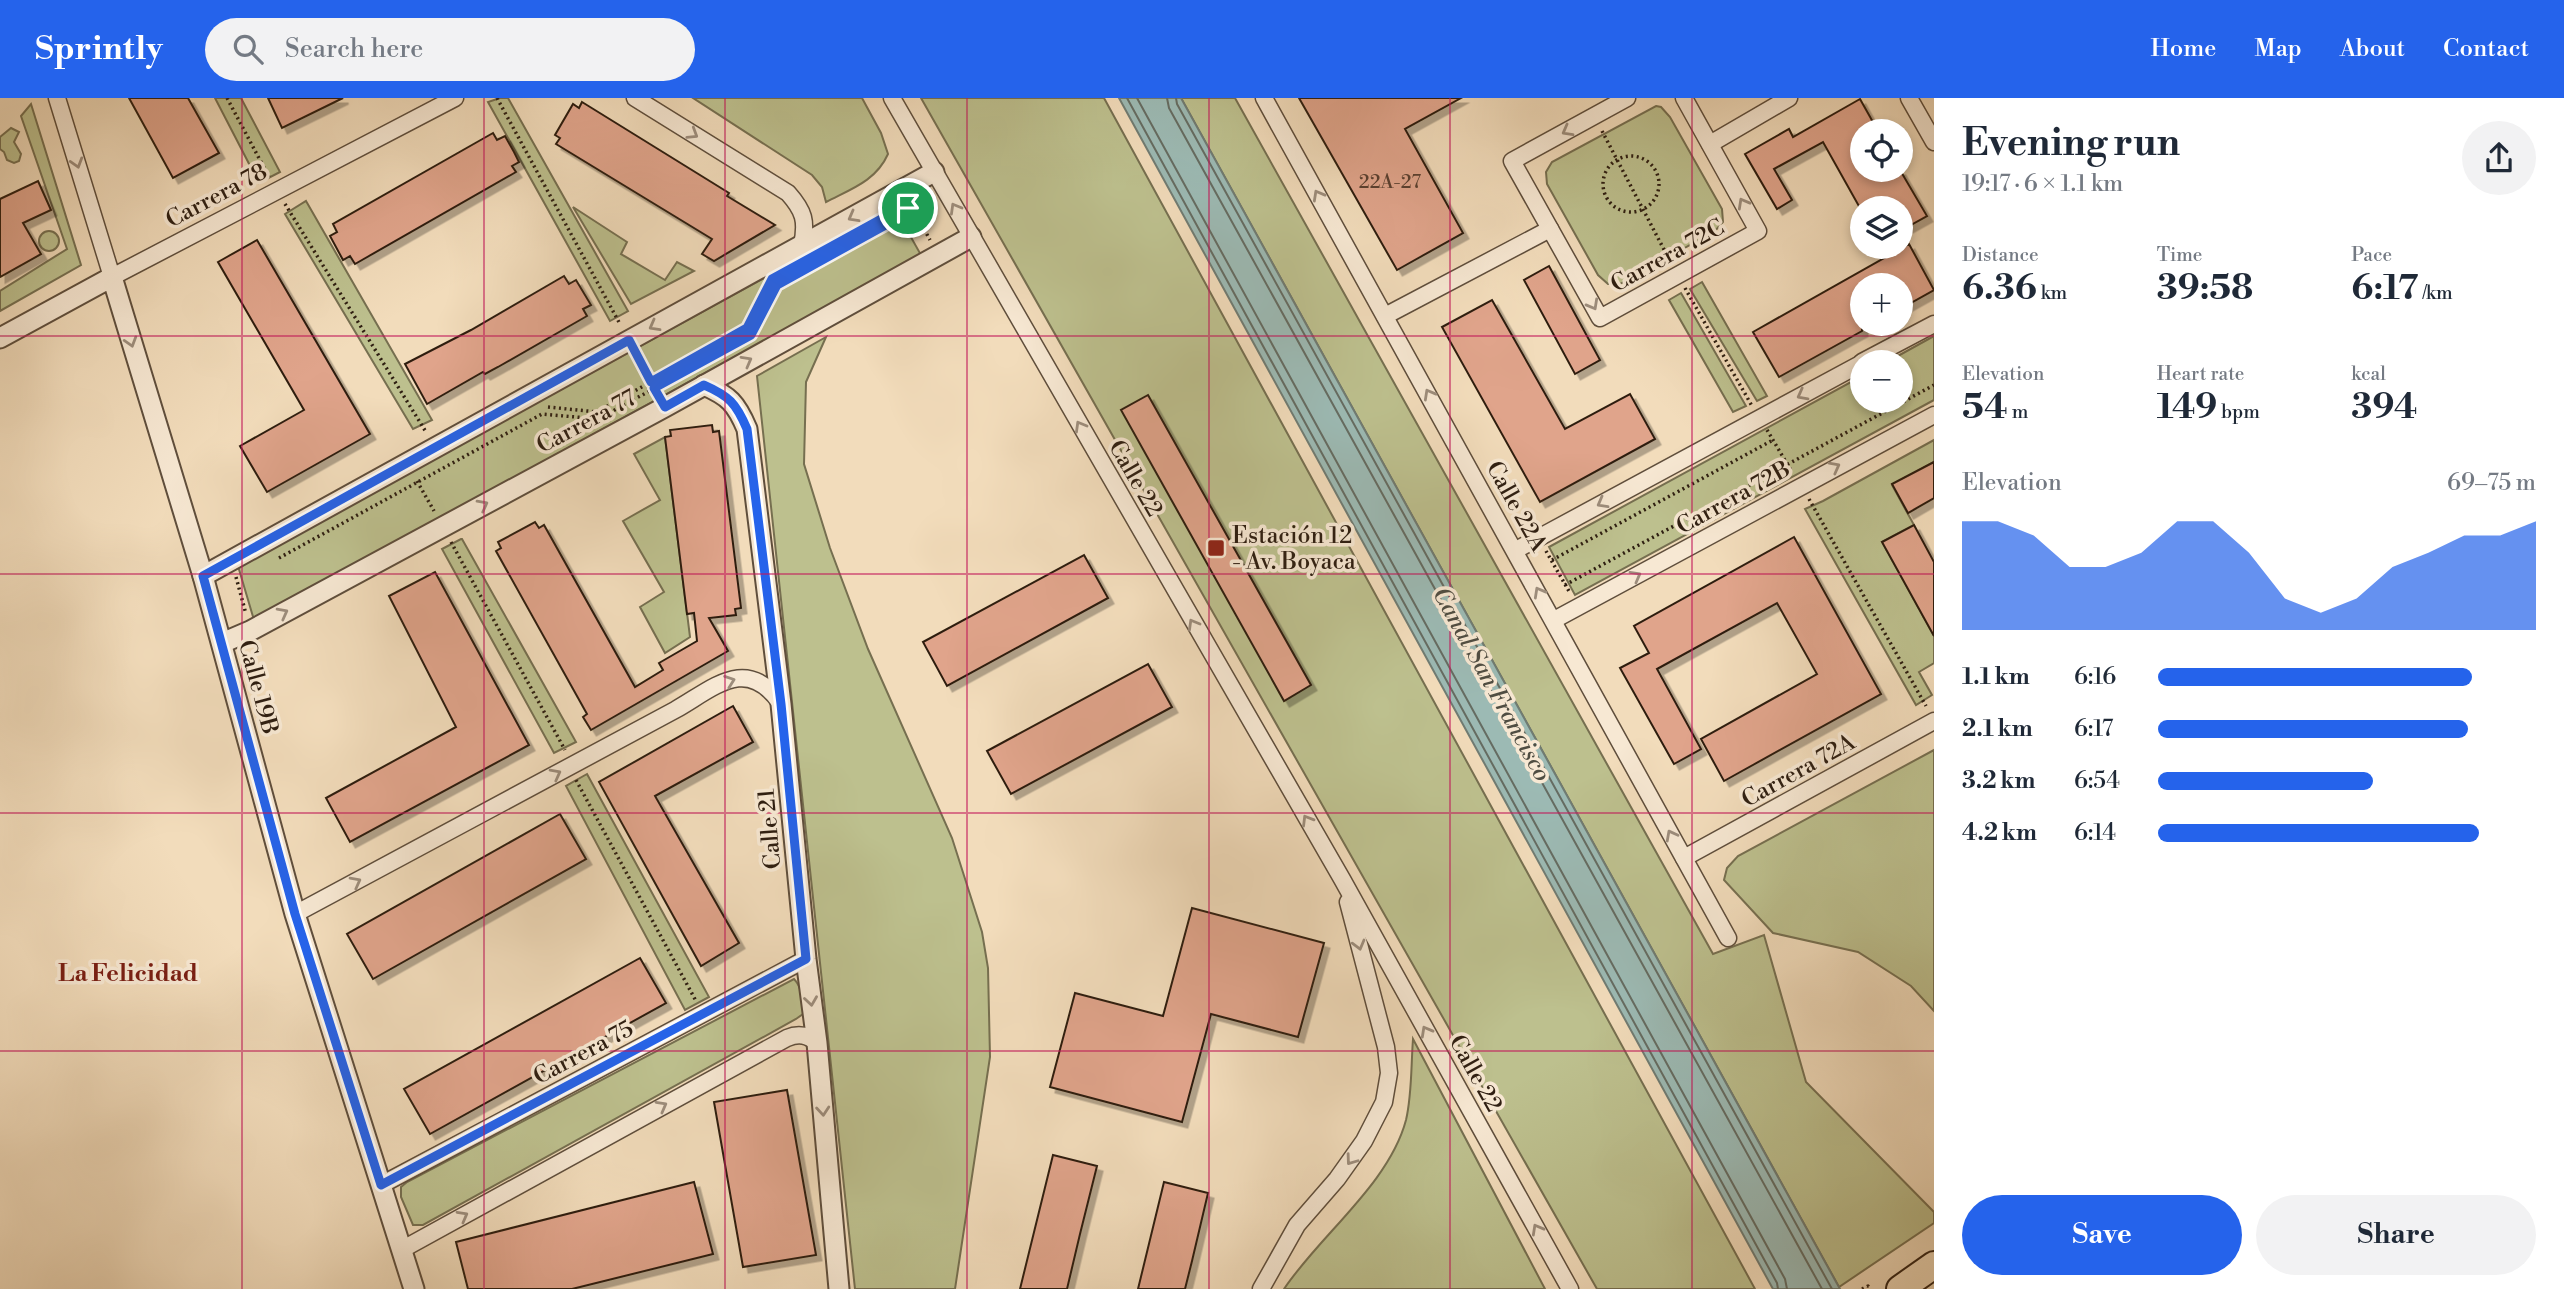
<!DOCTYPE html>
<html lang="en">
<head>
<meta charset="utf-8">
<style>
  body { margin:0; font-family:"Libre Bodoni",serif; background:#f2f2f3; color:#1f2937; height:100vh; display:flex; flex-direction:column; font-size:26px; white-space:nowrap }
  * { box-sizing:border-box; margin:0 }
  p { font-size:23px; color:#747a83 }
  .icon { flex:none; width:38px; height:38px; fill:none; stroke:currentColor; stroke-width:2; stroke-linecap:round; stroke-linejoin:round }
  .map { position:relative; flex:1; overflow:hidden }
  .details { display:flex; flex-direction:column; background:#fff; width:630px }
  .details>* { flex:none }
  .buttons { position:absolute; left:1850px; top:21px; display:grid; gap:14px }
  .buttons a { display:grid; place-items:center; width:63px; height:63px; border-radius:50%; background:#fff; box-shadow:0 4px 10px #0003; font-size:35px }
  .pin { position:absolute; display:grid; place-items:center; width:60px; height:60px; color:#fff; margin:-30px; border:4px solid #fff; border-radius:50%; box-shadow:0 2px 7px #0007 }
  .round { display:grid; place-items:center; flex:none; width:74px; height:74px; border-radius:37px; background:#f2f2f3 }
  .headline { display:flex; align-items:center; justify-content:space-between; height:119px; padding:0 28px }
  h1 { font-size:38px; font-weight:700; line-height:52px }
  .metrics { display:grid; grid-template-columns:repeat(3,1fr); gap:10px; height:119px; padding:7px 28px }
  .metrics div { display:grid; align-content:center }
  .metrics b { font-size:35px; font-weight:700 }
  .metrics small { font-size:19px; font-weight:400 }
  .metrics p { font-size:19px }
  .chart { height:196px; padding:14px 28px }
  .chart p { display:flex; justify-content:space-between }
  .chart svg { width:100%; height:126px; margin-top:7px; fill:#2563eb; opacity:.7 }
  .action { display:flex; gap:14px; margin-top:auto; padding:14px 28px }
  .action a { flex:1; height:80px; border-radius:42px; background:#2563eb; color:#fff; font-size:28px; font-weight:700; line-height:80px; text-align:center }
  .action a+a { background:#f2f2f3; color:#1f2937 }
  ul { padding:0 28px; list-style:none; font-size:23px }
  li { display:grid; grid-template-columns:112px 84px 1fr; align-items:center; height:52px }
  li i { height:18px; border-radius:9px; background:#2563eb }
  header { display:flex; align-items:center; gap:42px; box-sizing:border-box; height:98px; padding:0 35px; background:#2563eb; color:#fff }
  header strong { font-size:33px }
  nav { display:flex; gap:38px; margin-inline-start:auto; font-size:24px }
  .search { width:490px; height:63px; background:#f2f2f3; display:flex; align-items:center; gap:18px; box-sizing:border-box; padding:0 24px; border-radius:38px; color:#747a83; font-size:26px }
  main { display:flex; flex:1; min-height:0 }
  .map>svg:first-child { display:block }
  .green { fill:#bdc08e; stroke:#766f50; stroke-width:2 }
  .water { fill:#9cbab4; stroke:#707c73; stroke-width:2 }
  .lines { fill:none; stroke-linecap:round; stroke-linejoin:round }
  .shore { stroke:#656c62; stroke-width:2 }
  .building { fill:#e0a48b; stroke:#2e1e11; stroke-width:2; filter:url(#shadow) }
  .minor-casing { stroke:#5f4e3c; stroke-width:19 }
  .tertiary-casing { stroke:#5f4e3c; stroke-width:23 }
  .trunk-casing { stroke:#2e1e11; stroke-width:30 }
  .path { stroke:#2e1e11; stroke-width:3.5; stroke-dasharray:2 3.5; stroke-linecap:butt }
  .minor { stroke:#f7e8d3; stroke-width:16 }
  .tertiary { stroke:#f7e8d3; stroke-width:19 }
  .trunk { stroke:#f2dcbb; stroke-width:26 }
  .oneway { stroke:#9d8d7c }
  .route-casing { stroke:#fff; stroke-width:14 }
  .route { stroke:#2563eb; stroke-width:9 }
  .grid { fill:none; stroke:#c2185b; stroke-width:2; stroke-opacity:0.55 }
  .poi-dot { fill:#8f2418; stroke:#f7e8d3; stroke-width:2.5 }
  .labels { text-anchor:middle; stroke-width:7; stroke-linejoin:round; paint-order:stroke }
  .number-label { font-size:19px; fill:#5a4030 }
  .street-label { font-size:23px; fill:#2e1e11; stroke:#f7e8d3 }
  .poi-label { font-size:23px; fill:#2e1e11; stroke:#f7e8d3; text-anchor:start }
  .water-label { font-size:24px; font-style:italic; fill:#4f4d42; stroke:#f7e8d3 }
  .neighbourhood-label { font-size:24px; font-weight:bold; fill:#7a1f14; stroke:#f7e8d3 }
</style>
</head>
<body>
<header>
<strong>Sprintly</strong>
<div class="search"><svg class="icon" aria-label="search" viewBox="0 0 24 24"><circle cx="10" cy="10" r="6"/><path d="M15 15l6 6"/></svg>Search here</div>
<nav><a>Home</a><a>Map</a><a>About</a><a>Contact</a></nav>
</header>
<main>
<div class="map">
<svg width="1934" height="1191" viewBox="0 0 1934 1191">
  <defs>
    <filter id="shadow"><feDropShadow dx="5.5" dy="5.5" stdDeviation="0" flood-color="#0004"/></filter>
  </defs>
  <rect width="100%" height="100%" fill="#f2dcbb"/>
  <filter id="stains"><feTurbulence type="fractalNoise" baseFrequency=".00286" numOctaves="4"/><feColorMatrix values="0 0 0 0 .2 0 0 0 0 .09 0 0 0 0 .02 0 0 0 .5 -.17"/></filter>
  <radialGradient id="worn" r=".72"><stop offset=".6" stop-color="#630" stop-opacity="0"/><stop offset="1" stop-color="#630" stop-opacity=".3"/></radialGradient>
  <g class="green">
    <path d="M215 0H241L280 74 259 85Z"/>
    <path d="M500 0H508L628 213 610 223 488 4Z"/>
    <path d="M693 0H862L881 35 888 56C876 83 851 91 826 104L822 89 812 77Z"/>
    <path d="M921 0H1104L1755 1191H1597Z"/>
    <path d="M1181 0H1235L1713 856 1764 837 1806 984 1934 1114V1125L1839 1189Z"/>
    <path d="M31 6 81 167 0 213V193L67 151 21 18Z"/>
    <path d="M1656 8 1661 9 1670 19 1722 111 1723 124 1715 133 1620 186H1608L1598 177 1547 86 1546 74 1552 64Z"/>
    <path d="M11 30 19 34 14 44 21 56 19 63 14 65 7 62 4 54 0 51V39Z"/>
    <path d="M306 103 432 322 413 331 285 116Z"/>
    <path d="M573 109 627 144 621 156 665 182 677 164 694 173 631 206Z"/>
    <path d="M894 109 921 157 254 522 238 468Z"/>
    <circle cx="49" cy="143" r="10"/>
    <path d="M1702 184 1767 298 1757 303 1690 191Z"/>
    <path d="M1681 195 1746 308 1733 314 1669 202Z"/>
    <path d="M1934 238V302L1575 497 1549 449 1862 278V303H1900V264H1887Z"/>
    <path d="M826 239 806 284 804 366 830 450 868 551 952 740 982 834 988 870 990 959 955 1191H855L757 278Z"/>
    <path d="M665 339 690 539 665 555 640 509 664 494 623 423 660 402 634 356Z"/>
    <path d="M1934 342V364L1892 387 1914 427 1882 444 1934 538V565L1919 574 1932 597 1916 607 1805 411 1823 403Z"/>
    <path d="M461 441H462L576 644 554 655 442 451Z"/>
    <path d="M1934 652V913L1911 888 1858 854 1773 835 1724 782 1727 770 1738 758Z"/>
    <path d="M587 676 709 899 685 912 566 688Z"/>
    <path d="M794 881C802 889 804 905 803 916L796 921 423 1127H413L401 1099V1089L407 1084Z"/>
    <path d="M1413 941 1545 1191H1284C1320 1137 1389 1086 1406 1022 1412 997 1411 967 1413 941Z"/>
  </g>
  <path class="water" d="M1119 0H1181L1840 1191H1773Z"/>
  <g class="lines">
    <g class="shore">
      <path d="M1127 0 1777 1185 1778 1191"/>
      <path d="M1137 0 1785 1181 1787 1191"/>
      <path d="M1167 0 1169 10 1822 1191"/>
      <path d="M1176 0 1177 6 1832 1191"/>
    </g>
  </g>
  <g class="building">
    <path d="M129 0H188L219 55 173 80Z"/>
    <path d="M268 0H343L282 30Z"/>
    <path d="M1299 0H1461L1405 31 1463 135 1397 172Z"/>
    <path d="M1860 1 1878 33H1862V72H1900L1927 118 1900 133V110H1860L1823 44 1774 71 1792 102 1777 111 1745 56 1789 31 1793 39Z"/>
    <path d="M582 4 729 95 727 98 775 127 714 163 702 156 712 141 556 46 560 40 555 37 573 6 579 10Z"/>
    <path d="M493 35 497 42 505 38 514 54 519 64 512 68 516 74 355 166 350 158 343 162 330 138 337 134 333 126Z"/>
    <path d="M38 83 51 112 23 125 41 156 0 179V101Z"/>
    <path d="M257 142 370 336 267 394 240 348 304 312 218 164Z"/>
    <path d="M1909 146 1934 192 1900 211V187H1862V233L1779 279 1753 234Z"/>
    <path d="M1549 168 1600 262 1575 276 1524 182Z"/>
    <path d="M564 178 569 186 576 182 591 207 583 211 587 218 498 269 485 276 483 274 427 306 405 266 471 232Z"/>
    <path d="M1492 202 1565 331 1630 296 1655 341 1540 404 1442 229Z"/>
    <path d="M1148 297 1311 587 1284 603 1121 312Z"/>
    <path d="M712 327 713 334 719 333 741 510 735 511 736 517 709 520 728 553 591 632 583 619 587 616 496 453 501 450 498 444 535 424 539 430 544 427 635 589 663 572 659 565 697 543 694 515 687 516 665 339 671 338 670 332Z"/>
    <path d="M1934 364V400L1908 415 1892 386Z"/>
    <path d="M1914 427 1934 464V538L1882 444Z"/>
    <path d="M1794 439 1881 596 1724 683 1701 641 1817 576 1777 505 1657 571 1701 651 1674 666 1620 570 1649 555 1634 528Z"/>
    <path d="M1084 457 1108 500 947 588 923 544Z"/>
    <path d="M435 474 529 647 350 744 326 700 456 629 389 498Z"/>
    <path d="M1148 566 1172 609 1011 696 987 653Z"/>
    <path d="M733 608 753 644 655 698 739 845 701 868 599 684Z"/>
    <path d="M560 716 586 761 373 881 347 836Z"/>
    <path d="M1192 810 1324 845 1298 939 1211 916 1182 1024 1050 989 1075 895 1163 918Z"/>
    <path d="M640 860 666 905 430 1036 404 991Z"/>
    <path d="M787 992 816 1157 743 1169 714 1004Z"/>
    <path d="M1053 1057 1097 1068 1080 1136 1067 1191H1020Z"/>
    <path d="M694 1084 713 1156 572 1191H468L456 1144Z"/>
    <path d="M1164 1084 1208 1095 1192 1163 1185 1191H1138Z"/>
  </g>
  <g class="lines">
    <defs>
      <g id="minor">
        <path d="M57 0 112 179 455 0"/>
        <path d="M635 0 788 95C804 113 807 123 802 147"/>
        <path d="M892 0 1342 781 1570 1191"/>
        <path d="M1264 0 1728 840"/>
        <path d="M1627 0 1512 63 1600 220 1758 133 1684 0"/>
        <path d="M1909 0 1934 44"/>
        <path d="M1710 46 1789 0"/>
        <path d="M1385 218 1550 131"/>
        <path d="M1862 264 1934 226"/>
        <path d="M1516 452 1862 265"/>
        <path d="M1554 522 1934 317"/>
        <path d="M1684 760 1934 623"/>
        <path d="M295 816 675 612C714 590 747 556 781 606"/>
        <path d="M381 1087 806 861"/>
        <path d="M403 1151 787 940C799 935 808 937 817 945"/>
        <path d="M1261 1191 1297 1127 1337 1081 1364 1043 1384 1004 1389 975 1386 949 1348 804"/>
      </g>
      <g id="tertiary">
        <path d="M0 240 112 179 203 478 295 816 414 1191"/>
        <path d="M704 287C729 298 736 305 747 331L781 606 806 861 817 945 839 1191"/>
        <path d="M203 478 934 74"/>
        <path d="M222 545 250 533 665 309 971 139"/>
      </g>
      <path id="trunk" d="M1900 1191 1934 1167"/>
    </defs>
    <use href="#minor" class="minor-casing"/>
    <use href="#tertiary" class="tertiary-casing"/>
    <use href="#trunk" class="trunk-casing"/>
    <g class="path">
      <path d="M227 0 269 79"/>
      <path d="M497 0 620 226"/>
      <path d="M1602 33 1670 163"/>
      <circle cx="1631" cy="86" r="28"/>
      <path d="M285 106 426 334"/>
      <path d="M911 107 930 142"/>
      <path d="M1685 190 1752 308"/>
      <path d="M749 239 777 187 899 119 914 114"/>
      <path d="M637 257 651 284"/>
      <path d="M548 309 597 314 747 230 769 188"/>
      <path d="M1767 332 1792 374"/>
      <path d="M417 383 434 413"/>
      <path d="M1809 401 1926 608"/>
      <path d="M451 444 565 652"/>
      <path d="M1546 453 1570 495"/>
      <path d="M279 460 542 316 598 321 712 259"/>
      <path d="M1552 462 1773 342"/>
      <path d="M236 479 246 516"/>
      <path d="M1565 487 1934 287"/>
      <path d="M576 682 696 903"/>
      <path d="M1862 1191 1868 1188 1870 1191"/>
    </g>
    <use href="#minor" class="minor"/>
    <use href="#tertiary" class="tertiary"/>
    <use href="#trunk" class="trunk"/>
  </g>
  <defs><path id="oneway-chevron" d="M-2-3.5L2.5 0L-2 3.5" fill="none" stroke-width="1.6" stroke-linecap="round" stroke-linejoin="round" transform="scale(1.75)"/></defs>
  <g class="oneway">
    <use href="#oneway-chevron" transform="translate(1567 33) rotate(151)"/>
    <use href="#oneway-chevron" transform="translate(693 36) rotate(32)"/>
    <use href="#oneway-chevron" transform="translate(77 65) rotate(73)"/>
    <use href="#oneway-chevron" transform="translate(1318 97) rotate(-119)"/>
    <use href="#oneway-chevron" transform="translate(1743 105) rotate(-119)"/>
    <use href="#oneway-chevron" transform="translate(955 110) rotate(-120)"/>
    <use href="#oneway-chevron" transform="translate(853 119) rotate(151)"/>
    <use href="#oneway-chevron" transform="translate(1593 207) rotate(61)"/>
    <use href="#oneway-chevron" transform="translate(654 228) rotate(151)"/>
    <use href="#oneway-chevron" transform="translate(131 244) rotate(73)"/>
    <use href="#oneway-chevron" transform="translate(747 263) rotate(-29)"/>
    <use href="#oneway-chevron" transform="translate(1429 296) rotate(-119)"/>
    <use href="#oneway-chevron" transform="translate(1802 297) rotate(152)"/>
    <use href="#oneway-chevron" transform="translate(1080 328) rotate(-120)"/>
    <use href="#oneway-chevron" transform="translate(1835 369) rotate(-28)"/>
    <use href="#oneway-chevron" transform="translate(1602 405) rotate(151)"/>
    <use href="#oneway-chevron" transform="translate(483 407) rotate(-28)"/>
    <use href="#oneway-chevron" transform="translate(1636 478) rotate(-29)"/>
    <use href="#oneway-chevron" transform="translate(1539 494) rotate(-119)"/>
    <use href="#oneway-chevron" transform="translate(283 515) rotate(-28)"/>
    <use href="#oneway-chevron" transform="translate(1193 526) rotate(-120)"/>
    <use href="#oneway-chevron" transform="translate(730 583) rotate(-20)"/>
    <use href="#oneway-chevron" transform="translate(556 676) rotate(-28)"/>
    <use href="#oneway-chevron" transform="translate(1307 722) rotate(-121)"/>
    <use href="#oneway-chevron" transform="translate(1671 737) rotate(-118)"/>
    <use href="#oneway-chevron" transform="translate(356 784) rotate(-28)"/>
    <use href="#oneway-chevron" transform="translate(1359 847) rotate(75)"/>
    <use href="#oneway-chevron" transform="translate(811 903) rotate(82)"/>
    <use href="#oneway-chevron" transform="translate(1426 933) rotate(-119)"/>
    <use href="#oneway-chevron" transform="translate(662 1008) rotate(-29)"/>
    <use href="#oneway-chevron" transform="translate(823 1013) rotate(85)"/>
    <use href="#oneway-chevron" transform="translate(1351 1062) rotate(126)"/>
    <use href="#oneway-chevron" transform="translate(463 1118) rotate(-29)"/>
    <use href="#oneway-chevron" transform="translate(1537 1131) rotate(-119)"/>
  </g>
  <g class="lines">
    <defs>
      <path id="route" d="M908 110H912L915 114 900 119 777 187 751 237 654 290 665 309 704 287C729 298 736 305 747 331L781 606 806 861 381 1087 295 816 203 478 629 242 651 284 747 230 772 181 896 113Z"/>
    </defs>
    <use href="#route" class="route-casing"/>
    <use href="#route" class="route"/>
  </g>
  <path class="grid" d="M242 0V1191M484 0V1191M725 0V1191M967 0V1191M1209 0V1191M1450 0V1191M1692 0V1191M0 238H1934M0 476H1934M0 715H1934M0 953H1934"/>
  <rect class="poi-dot" x="1207" y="441" width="18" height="18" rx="3.5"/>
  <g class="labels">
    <g class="number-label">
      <text x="1390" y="90">22A-27</text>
    </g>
    <g class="street-label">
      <text transform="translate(216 97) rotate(-28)" y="8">Carrera 78</text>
      <text transform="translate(1667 157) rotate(-29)" y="8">Carrera 72C</text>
      <text transform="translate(586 323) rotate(-28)" y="8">Carrera 77</text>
      <text transform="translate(1136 380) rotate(60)" y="8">Calle 22</text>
      <text transform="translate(1733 399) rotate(-29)" y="8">Carrera 72B</text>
      <text transform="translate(1517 408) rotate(61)" y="8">Calle 22A</text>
      <text transform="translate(259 589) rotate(75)" y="8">Calle 19B</text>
      <text transform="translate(1798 672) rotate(-29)" y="8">Carrera 72A</text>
      <text transform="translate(769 731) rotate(-95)" y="8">Calle 21</text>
      <text transform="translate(583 954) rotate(-28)" y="8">Carrera 75</text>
      <text transform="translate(1476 975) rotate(61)" y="8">Calle 22</text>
    </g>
    <g class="poi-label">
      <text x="1232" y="445">Estación 12<tspan x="1232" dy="26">- Av. Boyaca</tspan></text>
    </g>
    <g class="water-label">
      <text transform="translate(1492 586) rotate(61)" y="8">Canal San Francisco</text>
    </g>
    <g class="neighbourhood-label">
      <text x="128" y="883">La Felicidad</text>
    </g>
  </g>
  <rect width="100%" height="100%" filter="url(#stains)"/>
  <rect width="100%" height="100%" fill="url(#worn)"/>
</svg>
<div class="buttons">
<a><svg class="icon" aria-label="locate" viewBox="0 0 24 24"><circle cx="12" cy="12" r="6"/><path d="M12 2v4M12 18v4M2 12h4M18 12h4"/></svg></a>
<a><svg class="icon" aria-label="layers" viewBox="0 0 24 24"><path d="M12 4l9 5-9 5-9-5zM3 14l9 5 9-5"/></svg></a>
<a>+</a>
<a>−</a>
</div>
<div class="pin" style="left:908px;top:110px;background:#1e9e55"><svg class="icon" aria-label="arrive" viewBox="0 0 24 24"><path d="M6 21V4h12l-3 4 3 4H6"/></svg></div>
</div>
<section class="details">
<div class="headline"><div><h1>Evening run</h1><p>19:17 · 6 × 1.1 km</p></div><a class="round"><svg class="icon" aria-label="share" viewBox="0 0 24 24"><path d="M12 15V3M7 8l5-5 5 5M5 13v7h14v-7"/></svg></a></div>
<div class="metrics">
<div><p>Distance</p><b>6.36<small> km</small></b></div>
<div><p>Time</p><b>39:58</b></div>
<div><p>Pace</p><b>6:17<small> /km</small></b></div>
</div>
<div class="metrics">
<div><p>Elevation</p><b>54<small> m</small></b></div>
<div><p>Heart rate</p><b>149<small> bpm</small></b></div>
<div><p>kcal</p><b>394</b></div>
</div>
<div class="chart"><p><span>Elevation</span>69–75 m</p>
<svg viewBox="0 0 160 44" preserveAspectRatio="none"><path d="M0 44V6L10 6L20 11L30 22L40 22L50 17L60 6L70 6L80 17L90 33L100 38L110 33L120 22L130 17L140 11L150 11L160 6V44z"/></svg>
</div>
<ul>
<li><b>1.1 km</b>6:16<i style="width:83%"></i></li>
<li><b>2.1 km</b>6:17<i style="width:82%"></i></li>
<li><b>3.2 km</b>6:54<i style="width:57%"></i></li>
<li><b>4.2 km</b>6:14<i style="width:85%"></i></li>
</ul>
<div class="action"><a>Save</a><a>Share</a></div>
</section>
</main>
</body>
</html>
